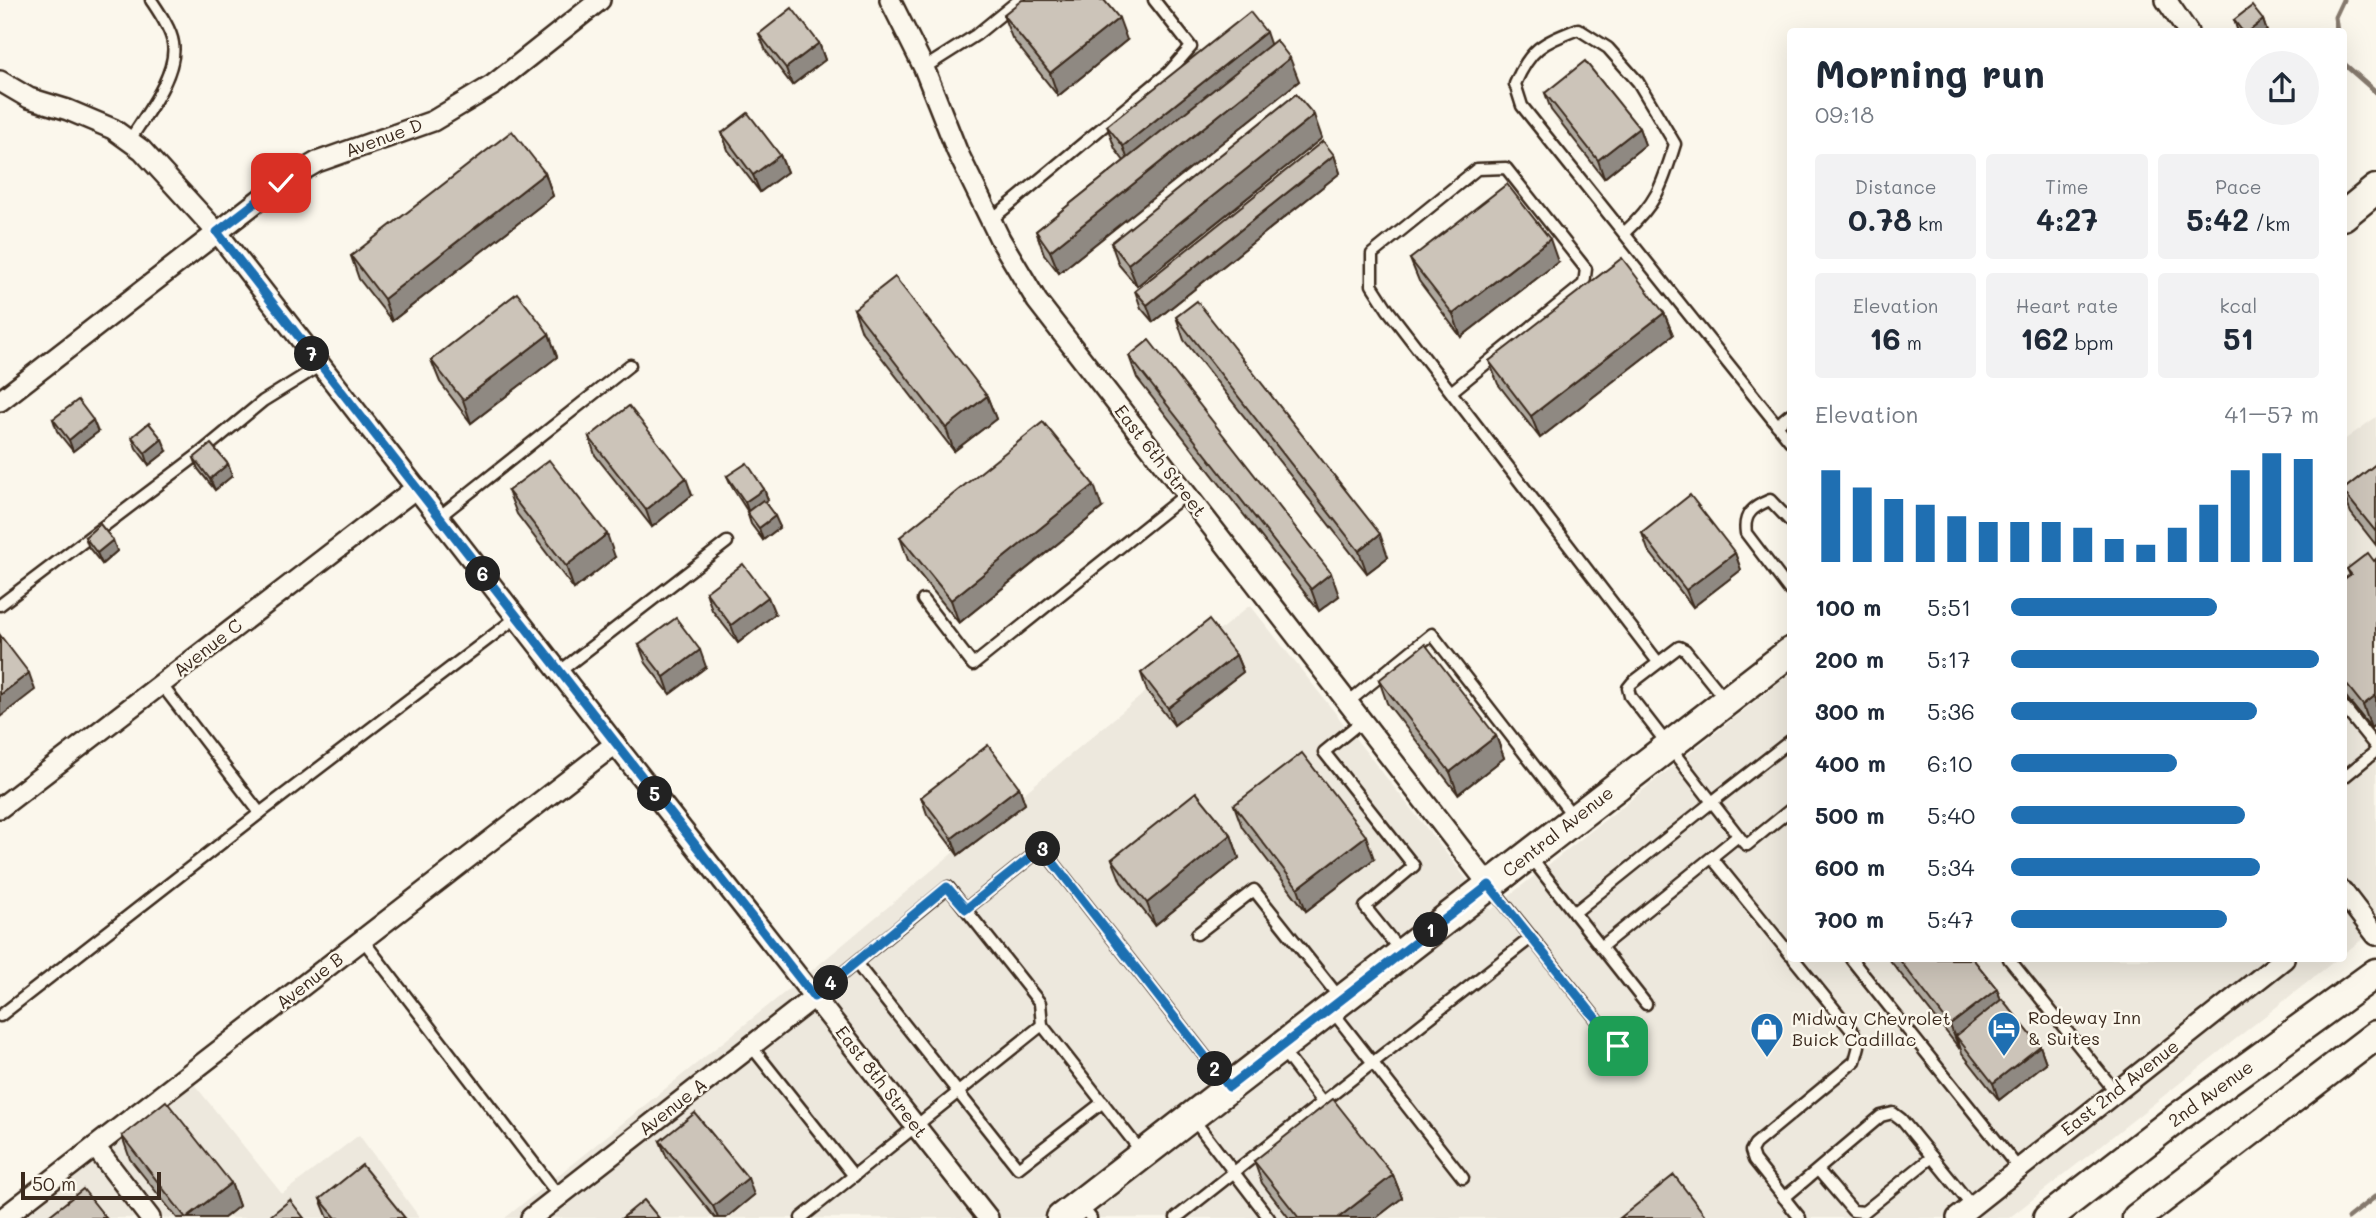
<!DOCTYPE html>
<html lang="en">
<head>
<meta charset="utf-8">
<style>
  body { margin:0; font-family:Mali,sans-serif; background:#f2f2f3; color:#1f2937; height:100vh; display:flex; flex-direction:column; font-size:26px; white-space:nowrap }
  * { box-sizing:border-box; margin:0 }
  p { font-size:23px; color:#747a83 }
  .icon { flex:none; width:38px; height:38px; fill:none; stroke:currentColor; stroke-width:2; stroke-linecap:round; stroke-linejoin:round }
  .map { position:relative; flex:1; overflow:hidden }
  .sheet { position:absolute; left:1787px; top:28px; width:560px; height:934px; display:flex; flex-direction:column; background:#fff; border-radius:7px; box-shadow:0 7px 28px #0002 }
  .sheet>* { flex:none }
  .scale { position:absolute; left:21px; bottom:18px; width:140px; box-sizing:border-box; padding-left:7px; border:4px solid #3b2a1e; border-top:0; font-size:19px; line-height:24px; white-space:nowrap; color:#3b2a1e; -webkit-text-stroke:5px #fbf7ec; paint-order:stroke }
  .pin { position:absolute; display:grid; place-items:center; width:60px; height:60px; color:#fff; margin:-30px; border-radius:14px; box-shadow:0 4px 10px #0006 }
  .km { position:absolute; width:35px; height:35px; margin:-18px; border-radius:50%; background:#222; color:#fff; font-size:19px; line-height:35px; text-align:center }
  .round { display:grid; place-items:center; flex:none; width:74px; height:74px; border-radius:37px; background:#f2f2f3 }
  .head { display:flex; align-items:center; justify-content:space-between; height:119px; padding:0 28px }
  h1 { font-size:38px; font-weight:700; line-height:52px }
  .metrics { display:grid; grid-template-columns:repeat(3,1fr); gap:10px; height:119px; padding:7px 28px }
  .metrics div { display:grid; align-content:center; border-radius:7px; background:#f2f2f3; text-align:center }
  .metrics b { font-size:30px; font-weight:700 }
  .metrics small { font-size:19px; font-weight:400 }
  .metrics p { font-size:19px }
  .chart { height:196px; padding:14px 28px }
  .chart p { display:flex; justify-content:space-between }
  .chart svg { width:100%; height:126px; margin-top:7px; stroke:#1f6fb2; stroke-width:6 }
  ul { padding:0 28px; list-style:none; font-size:23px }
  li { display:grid; grid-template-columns:112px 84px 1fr; align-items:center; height:52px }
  li i { height:18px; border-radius:9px; background:#1f6fb2 }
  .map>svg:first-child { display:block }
  .built { fill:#ede8dd }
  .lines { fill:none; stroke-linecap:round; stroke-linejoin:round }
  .stream { stroke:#85796d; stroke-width:5 }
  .lane-casing { stroke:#3b2a1e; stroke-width:15 }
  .street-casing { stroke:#3b2a1e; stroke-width:24 }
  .secondary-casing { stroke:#3b2a1e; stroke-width:33 }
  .lane { stroke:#fbf7ec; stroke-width:10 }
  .street { stroke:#fbf7ec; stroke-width:19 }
  .secondary { stroke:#fbf7ec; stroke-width:28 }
  .wall { fill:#afa99f; stroke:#3b2a1e; stroke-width:2 }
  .shaded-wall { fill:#8f8982; stroke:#3b2a1e; stroke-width:2 }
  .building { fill:#ccc4b9; stroke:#3b2a1e; stroke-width:2 }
  .route-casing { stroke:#fff; stroke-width:14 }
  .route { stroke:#1f6fb2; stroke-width:9 }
  .labels { text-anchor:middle; stroke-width:5; stroke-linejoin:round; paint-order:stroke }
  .street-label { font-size:18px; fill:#3b2a1e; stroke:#fbf7ec }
  .poi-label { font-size:18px; fill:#3b2a1e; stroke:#fbf7ec; text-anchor:start }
</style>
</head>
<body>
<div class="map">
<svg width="2376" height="1218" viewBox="0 0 2376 1218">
  <rect width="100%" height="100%" fill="#fbf7ec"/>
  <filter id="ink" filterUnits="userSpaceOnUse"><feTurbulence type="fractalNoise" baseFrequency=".0143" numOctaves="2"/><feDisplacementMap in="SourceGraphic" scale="14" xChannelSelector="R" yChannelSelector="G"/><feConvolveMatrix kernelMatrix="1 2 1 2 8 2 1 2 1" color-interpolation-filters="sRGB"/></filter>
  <g filter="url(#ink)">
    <g class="built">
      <path d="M2376 417V929L2343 954V511L2353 504 2343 492V441Z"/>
      <path d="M1250 605 1491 910 1790 674V959H2337L2009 1218H505L810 972Z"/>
      <path d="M194 1084 282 1194 359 1135 420 1218H22Z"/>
    </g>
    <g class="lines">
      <g class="stream">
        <path d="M2337 32 2335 17 2343 0"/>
        <path d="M2343 63 2376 92"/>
        <path d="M2348 1218 2376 1196"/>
      </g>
      <defs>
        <g id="lane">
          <path d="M924 68 976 35 1019 0"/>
          <path d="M129 141C145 116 178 74 173 43 171 29 159 12 151 0"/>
          <path d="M991 220 1169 72 1191 47 1154 0"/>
          <path d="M1624 233C1657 203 1662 186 1675 144L1638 82 1608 48 1578 29C1543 43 1531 47 1515 84L1522 106 1790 441"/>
          <path d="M1451 392 1584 284 1586 269 1506 168 1477 169 1372 254V285L1388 310 1658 662"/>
          <path d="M1777 425 1790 414"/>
          <path d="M439 517 630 365"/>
          <path d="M1790 521 1770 500C1753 507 1743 514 1746 533L1790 591"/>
          <path d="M923 600 973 665 1185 495"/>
          <path d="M0 605 199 454 263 401 321 365"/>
          <path d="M559 672 727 542"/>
          <path d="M161 684 260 813"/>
          <path d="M1724 698 1685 650 1679 647 1632 683 1628 688 1630 696 1712 802 1790 741"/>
          <path d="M1347 703 1432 634 1573 816"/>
          <path d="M2343 706 2376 747"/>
          <path d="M1362 721 1324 752 1414 866 1365 907 1402 953"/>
          <path d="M2343 778 2376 751"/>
          <path d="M1531 858 1646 1004"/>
          <path d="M1712 858 1790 954"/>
          <path d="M1492 888 1618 1046"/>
          <path d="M966 909 1042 848 1229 1087"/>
          <path d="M1574 913 1712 802 1744 843 1747 845 1790 810"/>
          <path d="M1197 934 1254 890 1339 997"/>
          <path d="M363 940 559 1196"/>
          <path d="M1601 947 1738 836"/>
          <path d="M1794 959 1853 1032 1859 1046 1855 1061 1755 1144 1751 1151 1754 1160 1800 1218"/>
          <path d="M1851 959 2019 1169"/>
          <path d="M2009 959 2115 1091"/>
          <path d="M856 963 1018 1168 1103 1102"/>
          <path d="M814 997 948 887 1040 1003 1042 1025 1143 1154"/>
          <path d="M1333 1012 1463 1178"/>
          <path d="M0 1016 260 813 517 617"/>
          <path d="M751 1046 854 1176"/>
          <path d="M1282 1050 1322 1102"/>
          <path d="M1193 1119 1269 1218"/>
          <path d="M1818 1170 1853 1211 1864 1212 1932 1157"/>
          <path d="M1784 1198 1881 1116 1893 1113 1901 1119 1972 1206"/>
          <path d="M1080 1204 1091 1218"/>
          <path d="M801 1218 1042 1025"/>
          <path d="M1176 1218 1532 937"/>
        </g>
        <g id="street">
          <path d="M890 0 924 68 957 151 1000 239 1037 301 1489 885"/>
          <path d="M2166 0 2188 32"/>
          <path d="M0 81 29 98 68 110 113 129 142 150 217 232 615 744 988 1218"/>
          <path d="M0 401 281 183 317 162 433 121 493 85 600 0"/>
          <path d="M0 808 416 488"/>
          <path d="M2343 892 2376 935"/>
          <path d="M96 1148 150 1218"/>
          <path d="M3 1218 615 744"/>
          <path d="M531 1218 814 997"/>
          <path d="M1957 1218 2284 959"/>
        </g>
        <g id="secondary">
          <path d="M2343 216 2376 189"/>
          <path d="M1061 1218 1790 652"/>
          <path d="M2048 1218 2177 1118 2376 973"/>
          <path d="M2137 1218 2376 1035"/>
        </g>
      </defs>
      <use href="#lane" class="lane-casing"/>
      <use href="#street" class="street-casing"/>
      <use href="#secondary" class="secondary-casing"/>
      <use href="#lane" class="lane"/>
      <use href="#street" class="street"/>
      <use href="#secondary" class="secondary"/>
    </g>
    <g class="wall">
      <path d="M1003 15 1127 40 1058 96 1012 38Z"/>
      <path d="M2234 20H2263L2267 32H2238Z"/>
      <path d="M759 34 819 43 825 60 792 85 766 51Z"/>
      <path d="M1270 45 1299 81 1059 273 1044 254 1036 231 1124 161 1115 149 1107 126Z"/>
      <path d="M1545 93 1639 128 1645 145 1604 178 1551 110Z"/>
      <path d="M722 133 780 155 787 172 760 192 728 150Z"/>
      <path d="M1322 138 1137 286 1119 265 1111 243Z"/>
      <path d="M1334 155 1340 173 1153 322 1141 308 1135 291Z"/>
      <path d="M545 173 553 196 392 321 359 279 351 256Z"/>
      <path d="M1410 259 1558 262 1461 337 1419 281Z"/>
      <path d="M854 309 987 396 996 419 954 451 862 332Z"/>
      <path d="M1664 313 1673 335 1540 438 1498 384 1489 361Z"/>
      <path d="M1176 317 1388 557 1367 573 1184 340Z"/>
      <path d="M549 334 557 357 471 423 440 382 431 360Z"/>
      <path d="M1129 356 1339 596 1319 611 1137 378Z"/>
      <path d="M53 419 98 432 73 451 57 431Z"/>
      <path d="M132 437 167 451 149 465 136 448Z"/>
      <path d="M589 437 692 495 652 527 595 455Z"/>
      <path d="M194 458 228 464 232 476 215 490 198 469Z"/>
      <path d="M2376 464V545L2351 513 2343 493V490Z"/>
      <path d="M727 476 764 489 768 500 765 502 780 527 763 540 751 524 747 512H748L732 487Z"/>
      <path d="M508 491 615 557 574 589 517 514Z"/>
      <path d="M1102 508 959 623 908 560 900 537Z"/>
      <path d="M1642 533 1735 553 1741 570 1693 607 1648 550Z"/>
      <path d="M85 537 117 551 102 564 89 548Z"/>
      <path d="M2374 561 2371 728 2343 693V580L2350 575 2347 569Z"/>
      <path d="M706 592 775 614 738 643 712 610Z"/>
      <path d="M639 645 706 667 670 694 646 663Z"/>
      <path d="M1236 655 1243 672 1174 725 1147 691 1141 673Z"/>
      <path d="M1379 680 1496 736 1504 758 1458 794 1387 703Z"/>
      <path d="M1019 787 1025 804 958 855 927 814 921 797Z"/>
      <path d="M1234 805 1374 859 1306 911 1242 827Z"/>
      <path d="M1231 835 1239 858 1155 925 1121 882 1112 859Z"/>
      <path d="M1889 959H1973L1997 989 2001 1000 2040 1046 2046 1063 1999 1100 1962 1053 1960 1047 1959 1048Z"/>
      <path d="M122 1136 231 1183 239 1206 224 1218H177L130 1159Z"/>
      <path d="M660 1141 754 1195 726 1218H715L667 1158Z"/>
      <path d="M1254 1161 1393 1175 1402 1198 1376 1218H1289L1262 1183Z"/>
      <path d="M320 1199 405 1218H328Z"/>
    </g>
    <g class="shaded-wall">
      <path d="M1119 18 1127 40 1058 96 1050 73Z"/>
      <path d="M2263 20 2267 32H2248Z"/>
      <path d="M1266 32 1274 55 1131 169 1123 146Z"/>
      <path d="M819 43 825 60 792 85 786 68Z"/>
      <path d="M1290 58 1299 81 1059 273 1050 251Z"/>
      <path d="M1314 115 1322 138 1137 286 1128 264Z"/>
      <path d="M1639 128 1645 145 1604 178 1598 160Z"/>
      <path d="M780 155 787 172 760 192 753 175Z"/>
      <path d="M1334 155 1340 173 1153 322 1147 305Z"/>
      <path d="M545 173 553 196 392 321 384 299Z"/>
      <path d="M1550 239 1558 262 1461 337 1453 314Z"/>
      <path d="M1664 313 1673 335 1540 438 1531 416Z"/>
      <path d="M549 334 557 357 471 423 463 400Z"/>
      <path d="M987 396 996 419 954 451 946 428Z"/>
      <path d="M93 420 98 432 73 451 69 440Z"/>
      <path d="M162 439 167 451 149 465 145 453Z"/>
      <path d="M228 464 232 476 215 490 210 479Z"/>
      <path d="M686 478 692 495 652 527 646 510Z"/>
      <path d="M1094 485 1102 508 959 623 951 600Z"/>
      <path d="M764 489 768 500 749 513 745 502Z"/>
      <path d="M775 516 780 527 763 540 759 528Z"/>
      <path d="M607 534 615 557 574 589 566 566Z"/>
      <path d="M1380 534 1388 557 1367 573 1359 551Z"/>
      <path d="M113 540 117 551 102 564 97 553Z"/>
      <path d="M1735 553 1741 570 1693 607 1686 590Z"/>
      <path d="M1331 573 1339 596 1319 611 1311 589Z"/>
      <path d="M768 597 775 614 738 643 731 625Z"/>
      <path d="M700 650 706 667 670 694 664 677Z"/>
      <path d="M1236 655 1243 672 1174 725 1168 708Z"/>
      <path d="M29 673 35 690 0 717V695Z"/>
      <path d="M2376 695V724L2371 728 2363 705Z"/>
      <path d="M1496 736 1504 758 1458 794 1450 772Z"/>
      <path d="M1019 787 1025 804 958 855 952 838Z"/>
      <path d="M1231 835 1239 858 1155 925 1147 903Z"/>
      <path d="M1366 836 1374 859 1306 911 1298 888Z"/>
      <path d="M1997 989 2005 1012 1956 1036 1960 1047 1959 1048 1950 1025Z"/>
      <path d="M2040 1046 2046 1063 1999 1100 1993 1083Z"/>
      <path d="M1393 1175 1402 1198 1376 1218H1338Z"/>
      <path d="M748 1178 754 1195 726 1218H718L713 1206Z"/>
      <path d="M231 1183 239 1206 224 1218H186Z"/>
    </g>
    <g class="building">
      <path d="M1022 0H1104L1119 18 1050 73 1003 15Z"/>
      <path d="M2252 6 2263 20 2248 32H2243L2234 20Z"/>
      <path d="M792 8 819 43 786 68 759 34Z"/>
      <path d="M1250 12 1266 32 1123 146 1107 126Z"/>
      <path d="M1276 40 1290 58 1050 251 1036 231Z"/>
      <path d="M1585 61 1639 128 1598 160 1545 93Z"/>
      <path d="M1296 94 1314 115 1128 264 1111 243Z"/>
      <path d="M748 113 780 155 753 175 722 133Z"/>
      <path d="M512 131 545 173 384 299 351 256Z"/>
      <path d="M1323 141 1334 155 1147 305 1135 291Z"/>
      <path d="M1507 184 1550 239 1453 314 1410 259Z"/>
      <path d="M1622 258 1664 313 1531 416 1489 361Z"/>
      <path d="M895 277 987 396 946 428 854 309Z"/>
      <path d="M517 293 549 334 463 400 431 360Z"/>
      <path d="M1197 301 1380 534 1359 551 1176 317Z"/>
      <path d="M1149 340 1331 573 1311 589 1129 356Z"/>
      <path d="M78 400 93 420 69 440 53 419Z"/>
      <path d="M629 406 686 478 646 510 589 437Z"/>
      <path d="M1043 422 1094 485 951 600 900 537Z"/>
      <path d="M149 423 162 439 145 453 132 437Z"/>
      <path d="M211 444 228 464 210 479 194 458Z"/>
      <path d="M549 460 607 534 566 566 508 491Z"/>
      <path d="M747 463 764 489 745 502 727 476Z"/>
      <path d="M2376 464V532L2343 491V490Z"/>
      <path d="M1690 495 1735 553 1686 590 1642 533Z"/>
      <path d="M763 500 775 516 759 528 747 512Z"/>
      <path d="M100 524 113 540 97 553 85 537Z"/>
      <path d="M2368 553 2374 561 2376 559V695L2363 705 2343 680V580L2351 574 2347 569Z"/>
      <path d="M743 564 768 597 731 625 706 592Z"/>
      <path d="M676 618 700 650 664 677 639 645Z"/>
      <path d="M1209 620 1236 655 1168 708 1141 673Z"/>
      <path d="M0 635 29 673 0 695Z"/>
      <path d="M1425 644 1496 736 1450 772 1379 680Z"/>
      <path d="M988 745 1019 787 952 838 921 797Z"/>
      <path d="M1302 753 1366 836 1298 888 1234 805Z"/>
      <path d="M1196 792 1231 835 1147 903 1112 859Z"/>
      <path d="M1899 959H1973L1997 989 1950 1025Z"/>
      <path d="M2002 999 2040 1046 1993 1083 1956 1036Z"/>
      <path d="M1333 1099 1393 1175 1338 1218H1299L1254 1161Z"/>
      <path d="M166 1101 231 1183 186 1218 122 1136Z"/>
      <path d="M695 1113 748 1178 713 1206 660 1141Z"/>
      <path d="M362 1165 405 1218H336L320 1199Z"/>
      <path d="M1674 1175 1707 1218H1620Z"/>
      <path d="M83 1189 106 1218H52L50 1215Z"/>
      <path d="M290 1200 304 1218H270L269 1217Z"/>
      <path d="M644 1200 659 1218H622Z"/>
    </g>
  </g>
  <g class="lines" filter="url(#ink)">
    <defs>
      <path id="route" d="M281 183 217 232 814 997 947 887 966 909 1042 848 1229 1087 1489 885 1618 1046"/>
    </defs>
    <use href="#route" class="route-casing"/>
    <use href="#route" class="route"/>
  </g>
  <defs>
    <symbol id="hotel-pin" viewBox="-11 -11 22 30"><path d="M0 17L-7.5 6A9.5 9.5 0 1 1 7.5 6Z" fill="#1f6fb2" stroke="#fbf7ec"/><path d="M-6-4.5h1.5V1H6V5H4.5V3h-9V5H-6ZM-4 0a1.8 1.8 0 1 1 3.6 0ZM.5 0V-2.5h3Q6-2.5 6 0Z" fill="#fff"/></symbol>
    <symbol id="shop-pin" viewBox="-11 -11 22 30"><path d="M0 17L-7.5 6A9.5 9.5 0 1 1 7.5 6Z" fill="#1f6fb2" stroke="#fbf7ec"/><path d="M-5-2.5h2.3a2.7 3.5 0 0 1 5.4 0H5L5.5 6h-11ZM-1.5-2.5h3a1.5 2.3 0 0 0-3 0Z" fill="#fff"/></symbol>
  </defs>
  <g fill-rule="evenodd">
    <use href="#hotel-pin" x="1985" y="1009" width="38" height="52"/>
    <use href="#shop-pin" x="1748" y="1010" width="38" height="52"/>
  </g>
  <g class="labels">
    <g class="street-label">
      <text transform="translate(384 138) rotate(-20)" y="6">Avenue D</text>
      <text transform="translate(1160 461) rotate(52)" y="6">East 6th Street</text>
      <text transform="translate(208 648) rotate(-38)" y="6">Avenue C</text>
      <text transform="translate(1558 832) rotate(-38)" y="6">Central Avenue</text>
      <text transform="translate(310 981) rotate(-38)" y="6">Avenue B</text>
      <text transform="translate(881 1082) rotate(52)" y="6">East 8th Street</text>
      <text transform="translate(2120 1088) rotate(-38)" y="6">East 2nd Avenue</text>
      <text transform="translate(2211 1094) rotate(-36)" y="6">2nd Avenue</text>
      <text transform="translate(673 1107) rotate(-38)" y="6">Avenue A</text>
    </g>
    <g class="poi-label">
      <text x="2028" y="1024">Rodeway Inn<tspan x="2028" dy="21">&amp; Suites</tspan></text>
      <text x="1792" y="1025">Midway Chevrolet<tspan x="1792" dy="21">Buick Cadillac</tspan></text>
    </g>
  </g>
</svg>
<div class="scale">50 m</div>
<div class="pin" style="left:1618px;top:1046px;background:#1e9e55"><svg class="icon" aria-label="arrive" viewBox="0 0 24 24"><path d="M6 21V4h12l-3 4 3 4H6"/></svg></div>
<div class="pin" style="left:281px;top:183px;background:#d93025"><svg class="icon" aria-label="check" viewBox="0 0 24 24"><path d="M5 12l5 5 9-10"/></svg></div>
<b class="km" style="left:1431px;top:930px">1</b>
<b class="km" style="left:1215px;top:1069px">2</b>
<b class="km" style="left:1043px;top:849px">3</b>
<b class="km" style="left:831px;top:983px">4</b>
<b class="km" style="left:655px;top:794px">5</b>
<b class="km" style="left:483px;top:574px">6</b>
<b class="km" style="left:312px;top:354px">7</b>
<section class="sheet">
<div class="head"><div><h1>Morning run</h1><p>09:18</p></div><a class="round"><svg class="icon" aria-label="share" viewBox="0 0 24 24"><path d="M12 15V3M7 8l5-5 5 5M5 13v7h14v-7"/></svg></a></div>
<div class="metrics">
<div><p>Distance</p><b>0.78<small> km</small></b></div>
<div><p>Time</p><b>4:27</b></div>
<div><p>Pace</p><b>5:42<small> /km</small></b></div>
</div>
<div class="metrics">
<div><p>Elevation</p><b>16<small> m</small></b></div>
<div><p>Heart rate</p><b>162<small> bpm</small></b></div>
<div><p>kcal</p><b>51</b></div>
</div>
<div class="chart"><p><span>Elevation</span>41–57 m</p>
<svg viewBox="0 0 160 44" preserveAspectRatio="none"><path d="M5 44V12M15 44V18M25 44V22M35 44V24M45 44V28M55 44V30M65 44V30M75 44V30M85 44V32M95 44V36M105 44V38M115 44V32M125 44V24M135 44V12M145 44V6M155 44V8"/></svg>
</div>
<ul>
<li><b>100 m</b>5:51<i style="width:67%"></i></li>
<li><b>200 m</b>5:17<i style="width:100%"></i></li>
<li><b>300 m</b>5:36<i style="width:80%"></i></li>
<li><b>400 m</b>6:10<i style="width:54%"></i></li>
<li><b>500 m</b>5:40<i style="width:76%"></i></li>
<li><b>600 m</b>5:34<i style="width:81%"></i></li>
<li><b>700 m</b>5:47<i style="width:70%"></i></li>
</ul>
</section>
</div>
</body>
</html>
